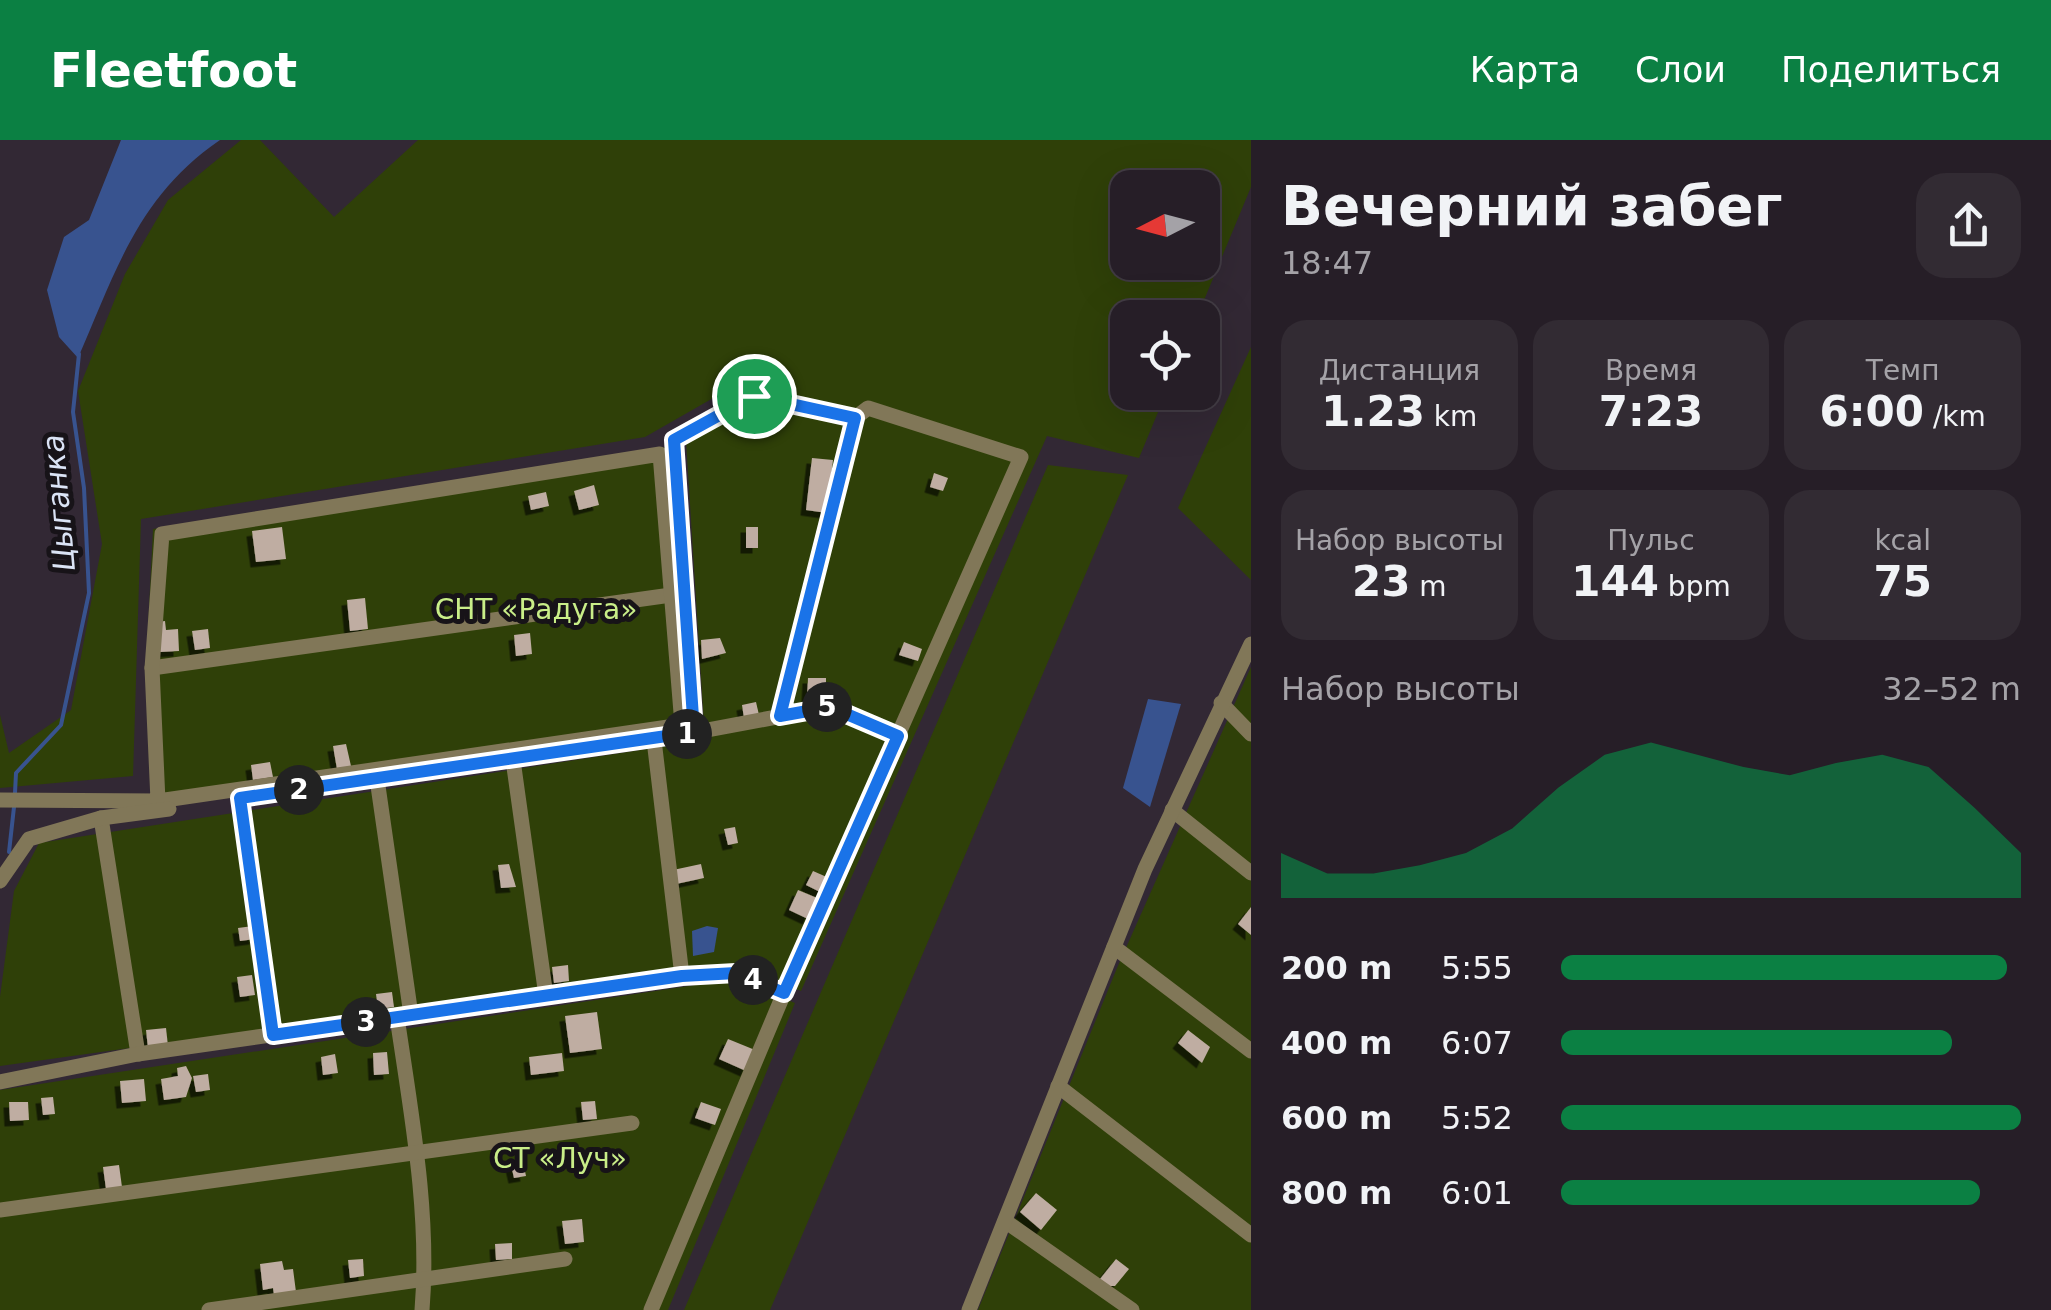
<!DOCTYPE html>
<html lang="ru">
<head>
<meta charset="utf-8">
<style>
  body { margin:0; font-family:"DejaVu Sans",sans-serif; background:#322b33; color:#f1f3f6; height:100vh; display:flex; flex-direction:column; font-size:38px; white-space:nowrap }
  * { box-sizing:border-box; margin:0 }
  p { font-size:32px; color:#a4a2a7 }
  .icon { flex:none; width:55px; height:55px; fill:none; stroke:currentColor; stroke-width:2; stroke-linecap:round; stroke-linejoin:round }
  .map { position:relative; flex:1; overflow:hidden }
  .side { display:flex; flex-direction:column; background:#261e27; width:800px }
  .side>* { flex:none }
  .needle { width:65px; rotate:264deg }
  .controls { position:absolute; left:1110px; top:30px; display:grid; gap:20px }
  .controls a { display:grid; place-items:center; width:110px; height:110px; border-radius:20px; background:#261e27; box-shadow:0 10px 40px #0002,0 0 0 2px #423c44; font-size:50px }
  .pin { position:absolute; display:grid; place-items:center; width:85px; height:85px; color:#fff; margin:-42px; border:5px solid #fff; border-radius:50%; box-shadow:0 2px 10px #0007 }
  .km { position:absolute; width:50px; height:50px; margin:-25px; border-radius:50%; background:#222; color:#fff; font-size:28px; line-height:50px; text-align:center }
  .round { display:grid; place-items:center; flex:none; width:105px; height:105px; border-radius:30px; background:#322b33 }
  .overview { display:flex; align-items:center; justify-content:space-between; height:170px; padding:0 30px }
  h1 { font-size:55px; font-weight:700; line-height:75px }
  .metrics { display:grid; grid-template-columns:repeat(3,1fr); gap:15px; height:170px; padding:10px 30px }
  .metrics div { display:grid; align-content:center; border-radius:25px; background:#322b33; text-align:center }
  .metrics b { font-size:42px; font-weight:700 }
  .metrics small { font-size:28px; font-weight:400 }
  .metrics p { font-size:28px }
  .chart { height:280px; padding:20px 30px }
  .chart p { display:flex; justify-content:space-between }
  .chart svg { width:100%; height:180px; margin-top:10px; fill:#0b8043; opacity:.7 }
  ul { padding:0 30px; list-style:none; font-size:32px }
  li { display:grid; grid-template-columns:160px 120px 1fr; align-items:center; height:75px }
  li i { height:25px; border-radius:12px; background:#0b8043 }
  header { display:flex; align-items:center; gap:60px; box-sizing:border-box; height:140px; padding:0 50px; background:#0b8043; color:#fff }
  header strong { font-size:48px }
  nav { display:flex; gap:55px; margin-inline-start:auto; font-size:35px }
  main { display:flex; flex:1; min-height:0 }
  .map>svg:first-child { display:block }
  .green { fill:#2f4008; fill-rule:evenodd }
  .water { fill:#38538f }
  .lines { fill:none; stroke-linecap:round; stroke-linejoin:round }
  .stream { stroke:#38538f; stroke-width:4 }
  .building { fill:#bfada2; filter:url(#shadow) }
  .minor { stroke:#817758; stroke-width:15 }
  .route-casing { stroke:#fff; stroke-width:20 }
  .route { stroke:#1a73e8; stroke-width:12 }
  .labels { text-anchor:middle; stroke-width:10; stroke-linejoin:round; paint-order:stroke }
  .park-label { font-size:28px; fill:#c9ee88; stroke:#171318 }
  .water-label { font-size:30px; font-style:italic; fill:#dae3f5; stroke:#171318 }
</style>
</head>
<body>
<header>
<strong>Fleetfoot</strong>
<nav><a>Карта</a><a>Слои</a><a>Поделиться</a></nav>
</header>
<main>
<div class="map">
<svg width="1251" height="1170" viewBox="0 0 1251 1170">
  <defs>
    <filter id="shadow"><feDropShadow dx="-5.5" dy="5.5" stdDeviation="0" flood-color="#0009"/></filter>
  </defs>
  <rect width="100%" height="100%" fill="#322834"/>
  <g class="green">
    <path d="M241 0H260L334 77 418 0H1251V47L1197 177 1128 178V252L1166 253 1139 318 1047 296 801 851 736 824 0 926V857L14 751 39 703 705 600 685 285 753 248 743 241 645 297 141 379 133 636 0 648V575L9 613 71 570 102 404 78 251 125 134 168 60ZM1128 48H1202V122H1128Z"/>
    <path d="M1251 207V440L1178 368Z"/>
    <path d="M667 307 689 589 153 666 146 528 153 389Z"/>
    <path d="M1048 325 1128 335 770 1170H684Z"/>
    <path d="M1251 527V1170H978L1117 828Z"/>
    <path d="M735 839 795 863 668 1170H0V950Z"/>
  </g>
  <g class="water">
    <path d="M121 0H220C138 56 116 131 78 218L59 197 47 150 64 97 89 80Z"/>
    <path d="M1148 559 1181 564 1150 667 1123 648Z"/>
    <path d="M707 786 718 788 714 812 693 816 692 791Z"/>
  </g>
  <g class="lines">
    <g class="stream">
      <path d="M15 653 16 633 61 585 89 453 84 348 73 272 79 214"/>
      <path d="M9 712 14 667"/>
    </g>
  </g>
  <g class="building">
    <path d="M812 318 833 320 827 373 806 370Z"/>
    <path d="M934 333 948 338 943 351 930 347Z"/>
    <path d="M594 345 599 365 579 370 574 351Z"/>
    <path d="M546 352 549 366 531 370 528 356Z"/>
    <path d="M282 387 286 419 256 422 252 391Z"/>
    <rect x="746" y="387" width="12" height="21"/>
    <path d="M365 458 368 489 350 491 347 460Z"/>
    <path d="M165 481 166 490 178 489 179 511 160 512 158 482Z"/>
    <path d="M208 489 210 508 195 510 192 491Z"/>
    <path d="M530 493 532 514 516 516 514 495Z"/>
    <path d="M720 498 726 513 702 519 701 500Z"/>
    <path d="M904 502 922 509 918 521 899 515Z"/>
    <path d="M808 538H826V559L807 558Z"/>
    <path d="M756 562 759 575 744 578 742 565Z"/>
    <path d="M346 604 351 626 337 629 333 606Z"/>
    <path d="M270 622 273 637 253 640 251 625Z"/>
    <path d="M735 687 738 703 728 705 724 689Z"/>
    <path d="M509 724 516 747 501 748 498 725Z"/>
    <path d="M701 724 704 738 676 744 673 730Z"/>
    <path d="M813 731 829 738 822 753 806 745Z"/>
    <path d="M798 750 817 758 808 779 789 770Z"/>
    <path d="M1251 767V795L1238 784Z"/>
    <path d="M253 786 255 799 240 801 238 788Z"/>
    <path d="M568 825 569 841 554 843 552 827Z"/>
    <path d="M252 835 255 855 240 857 237 837Z"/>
    <path d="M392 852 394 867 378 869 376 854Z"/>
    <path d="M597 872 602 909 570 913 565 876Z"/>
    <path d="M166 888 168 906 148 908 146 890Z"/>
    <path d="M1188 890 1210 907 1202 923 1178 903Z"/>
    <path d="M728 899 755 910 746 931 719 919Z"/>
    <path d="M387 912 389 934 374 935 373 913Z"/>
    <path d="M562 913 564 931 531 935 529 917Z"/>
    <path d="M335 914 338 933 323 935 321 917Z"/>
    <path d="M186 926 192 938 186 957 164 960 161 939 178 936 177 928Z"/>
    <path d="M208 934 210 950 196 952 193 936Z"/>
    <path d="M144 939 146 961 122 963 120 941Z"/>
    <path d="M53 957 55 974 43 975 41 958Z"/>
    <path d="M595 961 597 979 583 980 581 962Z"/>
    <path d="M9 962H28L29 980 10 981Z"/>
    <path d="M701 962 721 969 715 985 695 978Z"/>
    <path d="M523 1022 526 1036 514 1038 511 1025Z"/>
    <path d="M119 1025 122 1047 106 1049 103 1027Z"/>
    <path d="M1036 1053 1057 1070 1041 1090 1020 1072Z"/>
    <path d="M582 1079 584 1102 565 1104 562 1081Z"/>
    <path d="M512 1103V1119L496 1120 495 1104Z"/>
    <path d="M363 1119 364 1136 350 1138 348 1120Z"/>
    <path d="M1116 1119 1129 1129 1115 1146H1109L1100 1139Z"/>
    <path d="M282 1121 284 1130 293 1129 296 1152 274 1155 273 1148 263 1150 260 1124Z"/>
  </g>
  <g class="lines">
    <g class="minor">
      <path d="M152 528 671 455"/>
      <path d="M1221 563 1251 594"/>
      <path d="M694 592 674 300 754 256 855 278"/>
      <path d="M578 610 654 600"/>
      <path d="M513 620 546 856"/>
      <path d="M377 639 411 875"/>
      <path d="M240 658 273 895"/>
      <path d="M0 660 158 661 682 585 660 314 162 394 152 528 158 661"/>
      <path d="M1172 670 1251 733"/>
      <path d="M101 678 138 914"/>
      <path d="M0 741 29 699 101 678 169 669"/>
      <path d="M1114 807 1251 911"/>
      <path d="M682 836 654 600 830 567 899 597"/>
      <path d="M397 877C411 973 430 1073 422 1170"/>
      <path d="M0 942 138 914 682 836 736 833 784 853"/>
      <path d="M1058 946 1251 1095"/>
      <path d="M0 1070 632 983"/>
      <path d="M1005 1081 1132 1170"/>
      <path d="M209 1170 565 1119"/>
      <path d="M651 1170 784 853 1021 317 868 268 855 278 780 576"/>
      <path d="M969 1170 1145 729 1251 504"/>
    </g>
  </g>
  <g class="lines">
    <defs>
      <path id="route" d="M754 256 855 278 780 576 830 567 898 596 784 853 736 833 682 836 273 895 240 658 694 592 674 300Z"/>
    </defs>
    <use href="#route" class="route-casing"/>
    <use href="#route" class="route"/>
  </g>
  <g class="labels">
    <g class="park-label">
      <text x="536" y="479">СНТ «Радуга»</text>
      <text x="560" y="1028">СТ «Луч»</text>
    </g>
    <g class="water-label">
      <text transform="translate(59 363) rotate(-95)" y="10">Цыганка</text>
    </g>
  </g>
</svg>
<div class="controls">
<a><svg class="needle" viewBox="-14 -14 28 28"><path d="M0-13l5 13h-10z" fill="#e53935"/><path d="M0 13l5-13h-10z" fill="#a4a2a7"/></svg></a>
<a><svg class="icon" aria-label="locate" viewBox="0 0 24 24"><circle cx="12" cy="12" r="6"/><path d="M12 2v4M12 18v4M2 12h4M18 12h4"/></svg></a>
</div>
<div class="pin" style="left:754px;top:256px;background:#1e9e55"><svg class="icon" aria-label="arrive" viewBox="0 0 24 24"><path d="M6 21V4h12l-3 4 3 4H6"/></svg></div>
<b class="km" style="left:687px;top:594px">1</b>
<b class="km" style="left:299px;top:650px">2</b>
<b class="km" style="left:366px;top:882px">3</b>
<b class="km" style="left:753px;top:840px">4</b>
<b class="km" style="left:827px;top:567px">5</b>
</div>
<section class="side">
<div class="overview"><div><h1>Вечерний забег</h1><p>18:47</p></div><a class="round"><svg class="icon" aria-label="share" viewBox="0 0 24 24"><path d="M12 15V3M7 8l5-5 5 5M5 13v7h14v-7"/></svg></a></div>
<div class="metrics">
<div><p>Дистанция</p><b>1.23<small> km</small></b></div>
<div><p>Время</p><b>7:23</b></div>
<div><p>Темп</p><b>6:00<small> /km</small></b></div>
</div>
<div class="metrics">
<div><p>Набор высоты</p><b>23<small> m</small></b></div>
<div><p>Пульс</p><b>144<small> bpm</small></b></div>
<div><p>kcal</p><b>75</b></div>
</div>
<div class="chart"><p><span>Набор высоты</span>32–52 m</p>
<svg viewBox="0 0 160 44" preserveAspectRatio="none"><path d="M0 44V33L10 38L20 38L30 36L40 33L50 27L60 17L70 9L80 6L90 9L100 12L110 14L120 11L130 9L140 12L150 22L160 33V44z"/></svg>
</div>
<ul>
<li><b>200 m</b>5:55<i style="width:97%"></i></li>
<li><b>400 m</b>6:07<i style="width:85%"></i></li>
<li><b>600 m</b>5:52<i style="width:100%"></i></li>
<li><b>800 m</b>6:01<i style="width:91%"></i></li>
</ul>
</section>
</main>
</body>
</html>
